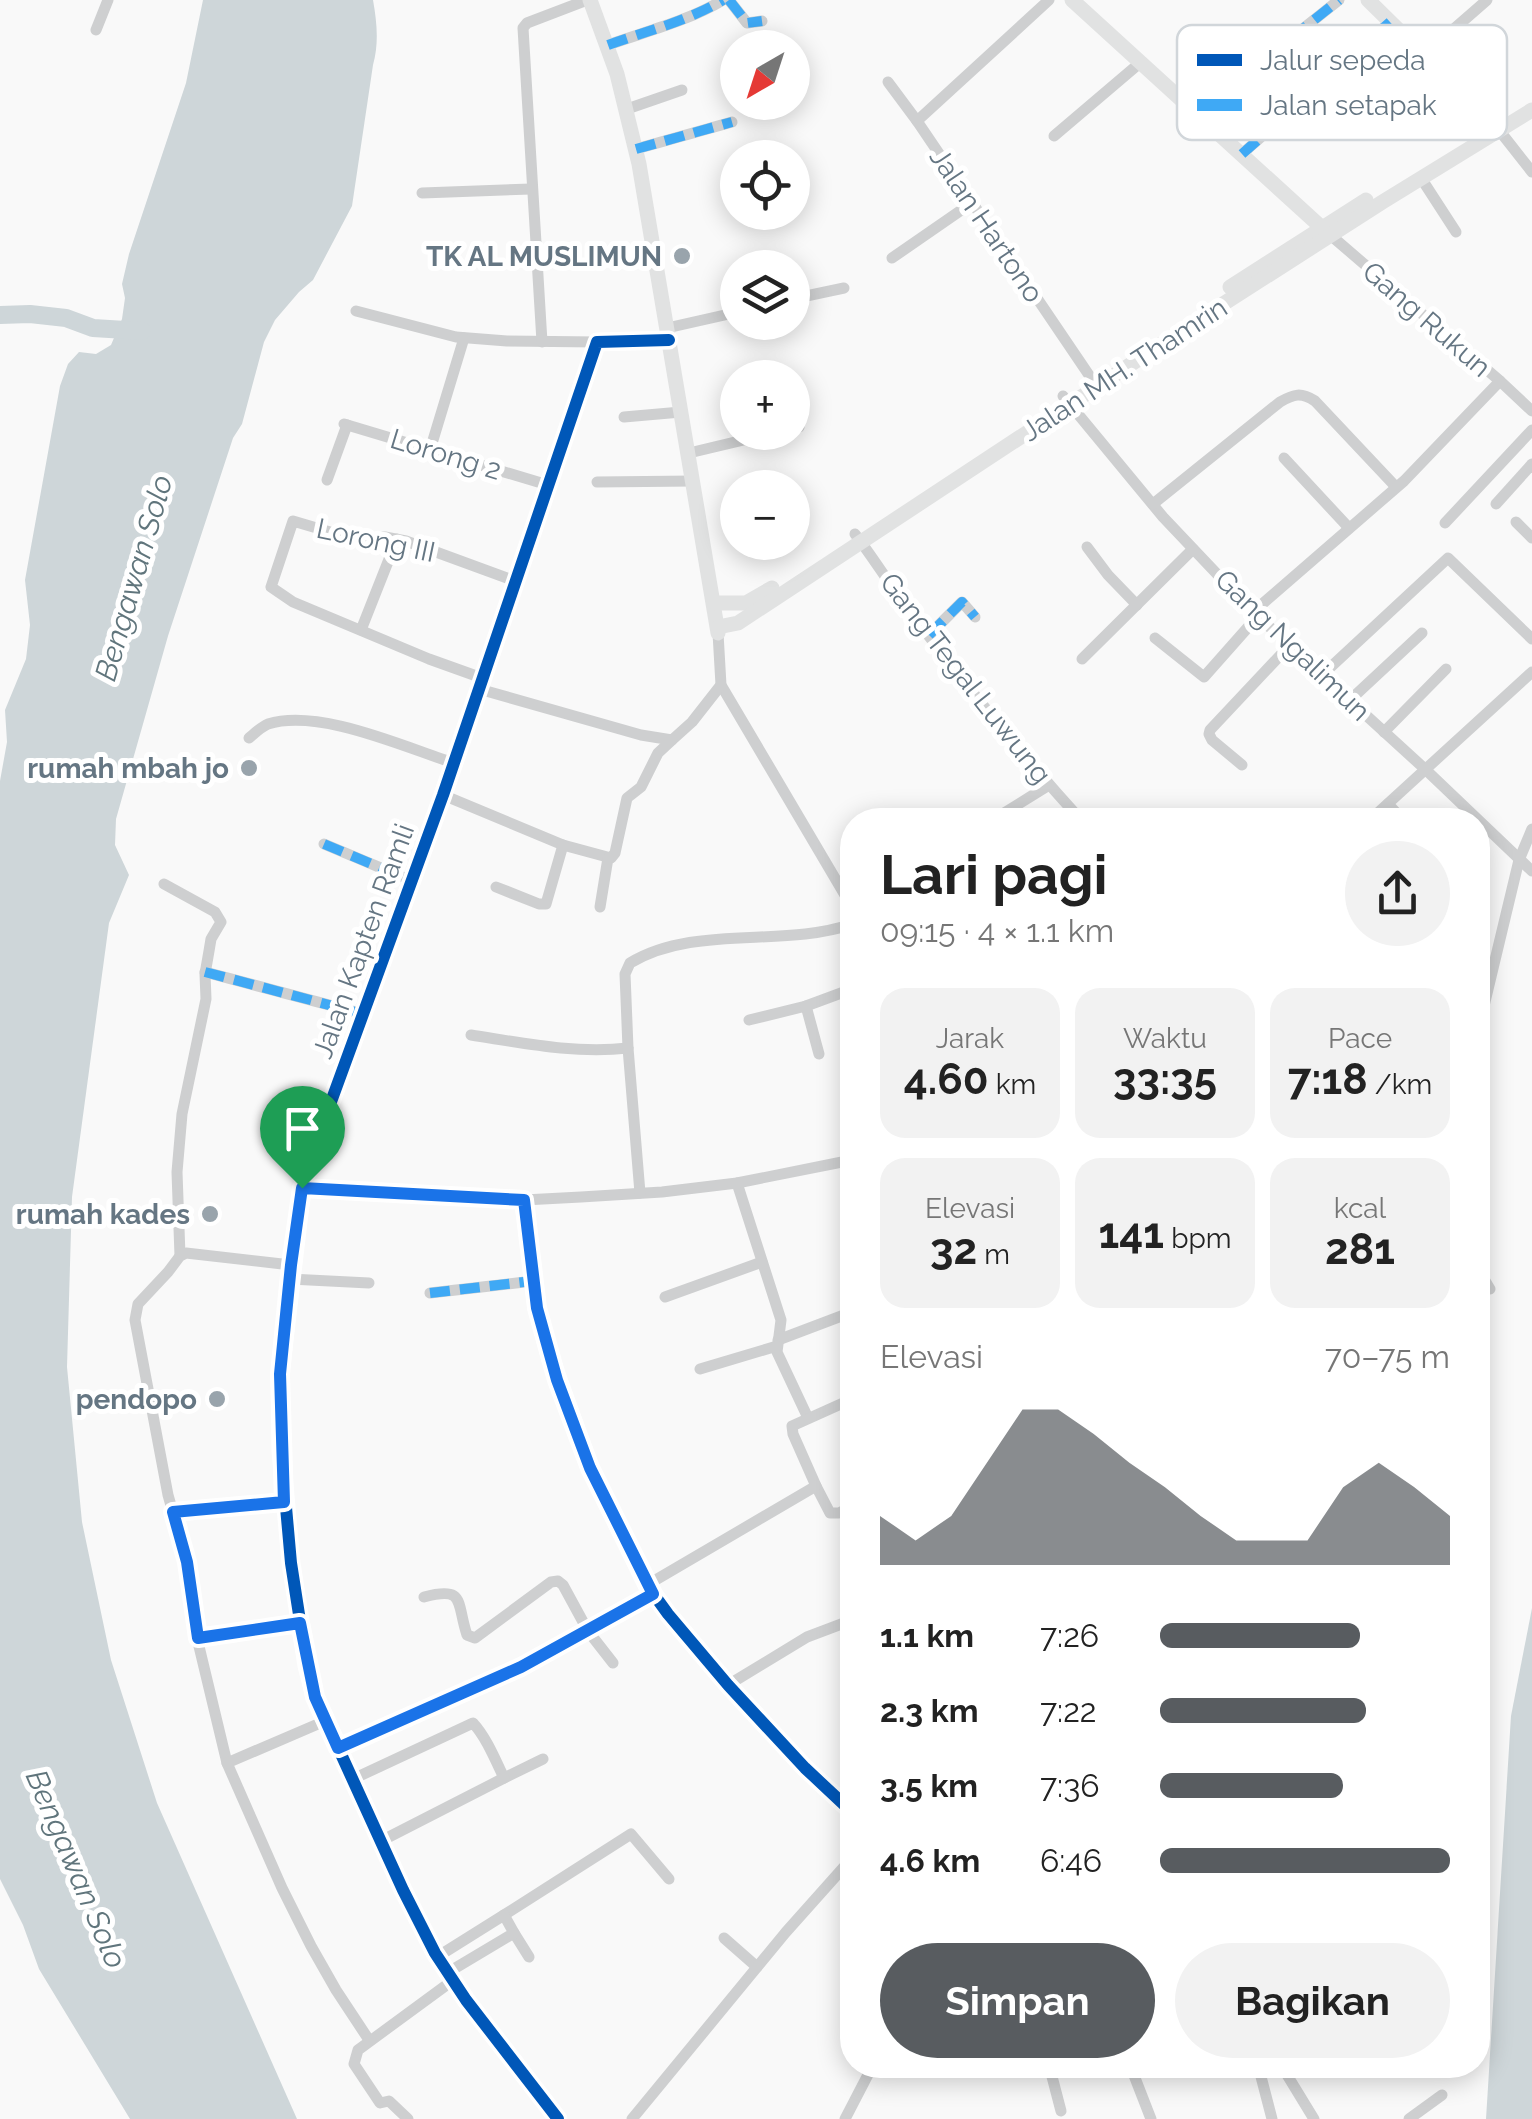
<!DOCTYPE html>
<html lang="id">
<head>
<meta charset="utf-8">
<style>
  body { margin:0; font-family:Raleway,sans-serif; background:#f2f2f2; color:#222; height:100vh; display:flex; flex-direction:column; font-size:38px; white-space:nowrap }
  * { box-sizing:border-box; margin:0 }
  p { font-size:32px; color:#767676 }
  .icon { flex:none; width:55px; height:55px; fill:none; stroke:currentColor; stroke-width:2; stroke-linecap:round; stroke-linejoin:round }
  .map { position:relative; flex:1; overflow:hidden }
  .panel { position:absolute; left:840px; top:808px; width:650px; height:1270px; display:flex; flex-direction:column; background:#fff; border-radius:40px; box-shadow:0 5px 25px #0003 }
  .panel>* { flex:none }
  .needle { width:65px; rotate:219deg }
  .fabs { position:absolute; left:720px; top:30px; display:grid; gap:20px }
  .fabs a { display:grid; place-items:center; width:90px; height:90px; border-radius:50%; background:#fff; box-shadow:0 5px 25px #0003; font-size:50px }
  .pin { position:absolute; display:grid; place-items:center; width:85px; height:85px; color:#fff; margin:-102px -42px; border-radius:50% 50% 50% 0; rotate:-45deg; box-shadow:0 0 10px #0007 }
  .pin .icon { rotate:45deg }
  .round { display:grid; place-items:center; flex:none; width:105px; height:105px; border-radius:52px; background:#f2f2f2 }
  .overview { display:flex; align-items:center; justify-content:space-between; height:170px; padding:0 40px }
  h1 { font-size:55px; font-weight:700; line-height:75px }
  .stats { display:grid; grid-template-columns:repeat(3,1fr); gap:15px; height:170px; padding:10px 40px }
  .stats div { display:grid; align-content:center; border-radius:25px; background:#f2f2f2; text-align:center }
  .stats b { font-size:42px; font-weight:700 }
  .stats small { font-size:28px; font-weight:400 }
  .stats p { font-size:28px }
  .chart { height:280px; padding:20px 40px }
  .chart p { display:flex; justify-content:space-between }
  .chart svg { width:100%; height:180px; margin-top:10px; fill:#585c60; opacity:.7 }
  .cta { display:flex; gap:20px; margin-top:auto; padding:20px 40px }
  .cta a { flex:1; height:115px; border-radius:60px; background:#585c60; color:#fff; font-size:40px; font-weight:700; line-height:115px; text-align:center }
  .cta a+a { background:#f2f2f2; color:#222 }
  ul { padding:0 40px; list-style:none; font-size:32px }
  li { display:grid; grid-template-columns:160px 120px 1fr; align-items:center; height:75px }
  li i { height:25px; border-radius:12px; background:#585c60 }
  .map>svg:first-child { display:block }
  .water { fill:#ced6d9 }
  .lines { fill:none; stroke-linecap:round; stroke-linejoin:round }
  .river { stroke:#ced6d9; stroke-width:18 }
  .minor { stroke:#cecfd0; stroke-width:11 }
  .major { stroke:#e1e2e2; stroke-width:15 }
  .quiet { stroke:#3fa9f5; stroke-width:10; stroke-dasharray:20 10; stroke-linecap:butt }
  .cycleway-casing { stroke:#fff; stroke-width:19 }
  .cycleway { stroke:#0057b8; stroke-width:12 }
  .route-casing { stroke:#fff; stroke-width:20 }
  .route { stroke:#1a73e8; stroke-width:12 }
  .poi-dot { fill:#99a4ac; stroke:#fff; stroke-width:4 }
  .labels { text-anchor:middle; stroke-width:10; stroke-linejoin:round; paint-order:stroke }
  .street-label { font-size:28px; fill:#657683; stroke:#fff }
  .poi-label { font-size:28px; font-weight:bold; fill:#657683; stroke:#fff; text-anchor:end }
  .water-label { font-size:30px; font-style:italic; fill:#60757c; stroke:#fff }
  .key { fill:#fff; stroke:#d1d6da; stroke-width:2.5 }
  .key-label { font-size:28px; fill:#657683 }
</style>
</head>
<body>
<div class="map">
<svg width="1532" height="2119" viewBox="0 0 1532 2119">
  <rect width="100%" height="100%" fill="#f9f9f9"/>
  <g class="water">
    <path d="M203 0H373C377 23 379 43 373 65L352 206 313 280 299 292 275 320 264 342 242 424 233 438 168 636 116 819 115 845 129 875 109 923 72 1197 67 1367 82 1522 111 1660 157 1803 297 2119H130L39 1969 23 1925 0 1879V781L7 742 5 710 26 659 30 625 25 580 60 386 68 364 79 352 96 354 111 345 122 319 125 298 122 284 129 254 186 83Z"/>
    <path d="M1532 1608V2119H1486L1511 1716Z"/>
  </g>
  <g class="lines">
    <path class="river" d="M0 315 30 314 66 318 93 328 142 331"/>
    <g class="minor">
      <path d="M729 0 747 23 762 21"/>
      <path d="M1049 0 917 121 1091 378"/>
      <path d="M96 30 108 0"/>
      <path d="M608 45C647 31 688 21 723 0"/>
      <path d="M1424 55 1487 0"/>
      <path d="M888 82 917 121"/>
      <path d="M627 109 682 90"/>
      <path d="M1197 113 1339 0"/>
      <path d="M1499 130 1532 172"/>
      <path d="M1054 136 1141 62"/>
      <path d="M636 149 732 122"/>
      <path d="M1242 154 1390 22"/>
      <path d="M1421 178 1456 232"/>
      <path d="M422 193 531 189"/>
      <path d="M1328 233 1500 381 1532 411"/>
      <path d="M892 258 973 202"/>
      <path d="M792 299 844 288"/>
      <path d="M356 311 456 337 507 341 597 342"/>
      <path d="M667 328 738 312"/>
      <path d="M542 342 523 28 527 23 587 0"/>
      <path d="M1063 396 1163 517 1253 612 1426 770 1532 871"/>
      <path d="M624 417 681 412"/>
      <path d="M344 424 548 485"/>
      <path d="M792 429 799 427"/>
      <path d="M430 450 464 338"/>
      <path d="M689 453 777 432"/>
      <path d="M1284 458 1349 528"/>
      <path d="M327 480 347 425"/>
      <path d="M597 482 693 481"/>
      <path d="M1153 504 1280 402C1294 394 1301 392 1315 401L1396 487"/>
      <path d="M1496 504 1532 464"/>
      <path d="M1516 522 1532 538"/>
      <path d="M1445 523 1532 430"/>
      <path d="M855 534C874 559 890 585 909 610 963 682 1020 753 1081 820"/>
      <path d="M1087 547 1108 575 1137 605"/>
      <path d="M1253 612 1404 481 1500 381"/>
      <path d="M361 630 397 539"/>
      <path d="M718 633 721 685 852 907"/>
      <path d="M929 635 962 602 975 617"/>
      <path d="M1155 638 1204 677 1258 616"/>
      <path d="M1082 659 1193 549"/>
      <path d="M1321 676 1448 558 1532 639"/>
      <path d="M482 678 429 659 293 602 271 587 293 521 347 537 369 539 385 537 406 541 515 581"/>
      <path d="M479 689 641 735 672 740 692 722 721 685"/>
      <path d="M1349 701 1422 633"/>
      <path d="M1384 732 1446 669"/>
      <path d="M249 738C255 733 261 727 268 724 319 708 404 747 454 763"/>
      <path d="M1242 765 1212 740 1209 734 1210 730 1289 646"/>
      <path d="M443 795 563 845 611 858 615 853 627 798 641 787 658 753 672 740"/>
      <path d="M1388 804 1403 820"/>
      <path d="M993 820 1049 785"/>
      <path d="M1370 820 1532 672"/>
      <path d="M324 844 412 881"/>
      <path d="M164 884 215 912 221 922 211 939 209 951 205 974 206 999 182 1114 177 1172 180 1256"/>
      <path d="M496 887 539 904H546L563 845"/>
      <path d="M600 907 608 858"/>
      <path d="M205 972 363 1014"/>
      <path d="M749 1020 806 1006"/>
      <path d="M1478 1031 1519 860 1532 829"/>
      <path d="M471 1035C523 1043 575 1054 628 1048"/>
      <path d="M819 1054 806 1006 852 989"/>
      <path d="M737 1183 781 1320 777 1352 808 1418"/>
      <path d="M302 1188 524 1200 581 1197 662 1192 737 1183 852 1160"/>
      <path d="M640 1193 628 1048 625 974 630 963C694 924 784 948 852 924"/>
      <path d="M524 1200 537 1308 551 1360 590 1468 647 1585 668 1614 728 1685 805 1768 852 1812"/>
      <path d="M846 1224 852 1240"/>
      <path d="M291 1265 186 1253 180 1256 168 1272 138 1304 135 1320 168 1495 187 1562 197 1638 227 1763 282 1888 311 1946 336 1990 369 2040"/>
      <path d="M1478 1269 1490 1289"/>
      <path d="M290 1279 369 1283"/>
      <path d="M430 1293 533 1281"/>
      <path d="M665 1297 762 1262"/>
      <path d="M778 1340 852 1312"/>
      <path d="M700 1369 777 1346"/>
      <path d="M816 1486 830 1513H839L852 1506"/>
      <path d="M173 1512 284 1502"/>
      <path d="M647 1585 816 1486 793 1434 792 1426 852 1399"/>
      <path d="M424 1597C466 1586 456 1602 467 1635L475 1638 551 1582 558 1581 563 1585 588 1631 613 1663"/>
      <path d="M197 1638 300 1623"/>
      <path d="M728 1685 807 1637 852 1620"/>
      <path d="M338 1748 521 1667 653 1594"/>
      <path d="M227 1763 325 1721"/>
      <path d="M353 1779 473 1723C486 1737 495 1759 504 1778L543 1759"/>
      <path d="M381 1841 504 1778"/>
      <path d="M504 1915 631 1834 669 1879"/>
      <path d="M1478 1927 1480 1930"/>
      <path d="M514 1933 529 1957"/>
      <path d="M724 1938 757 1967"/>
      <path d="M437 1957 504 1915 514 1933 447 1973"/>
      <path d="M1049 2065 1061 2111"/>
      <path d="M1130 2065 1151 2119"/>
      <path d="M1258 2065 1272 2119"/>
      <path d="M1281 2065 1314 2119"/>
      <path d="M408 2119 389 2101 380 2103 354 2064 358 2050 452 1981"/>
      <path d="M558 2119 466 2000 435 1953 403 1890 315 1697 307 1666 291 1563 281 1451 280 1374 302 1188 324 1121 443 795 597 342 669 340"/>
      <path d="M632 2119 786 1932 852 1858"/>
      <path d="M845 2119 873 2065"/>
      <path d="M1409 2119 1442 2095"/>
    </g>
    <g class="major">
      <path d="M590 0 617 74 639 164 718 633"/>
      <path d="M1072 0 1321 227"/>
      <path d="M1368 0 1424 55 1487 126"/>
      <path d="M1230 287 1366 200"/>
      <path d="M715 603H746L772 588"/>
      <path d="M718 627 738 623 1195 322 1384 201 1532 110"/>
    </g>
    <g class="quiet">
      <path d="M729 0 747 23 762 21"/>
      <path d="M608 45C647 31 688 21 723 0"/>
      <path d="M1197 113 1339 0"/>
      <path d="M636 149 732 122"/>
      <path d="M1242 154 1390 22"/>
      <path d="M929 635 962 602 975 617"/>
      <path d="M324 844 412 881"/>
      <path d="M205 972 363 1014"/>
      <path d="M430 1293 533 1281"/>
    </g>
    <defs>
      <g id="cycleway">
        <path d="M524 1200 537 1308 551 1360 590 1468 647 1585 668 1614 728 1685 805 1768 852 1812"/>
        <path d="M558 2119 466 2000 435 1953 403 1890 315 1697 307 1666 291 1563 281 1451 280 1374 302 1188 324 1121 443 795 597 342 669 340"/>
      </g>
    </defs>
    <use href="#cycleway" class="cycleway-casing"/>
    <use href="#cycleway" class="cycleway"/>
  </g>
  <g class="lines">
    <defs>
      <path id="route" d="M302 1188 524 1200 537 1308 557 1380 590 1468 653 1594 521 1667 338 1748 315 1697 300 1623 198 1638 187 1562 173 1512 284 1502 280 1374 291 1265Z"/>
    </defs>
    <use href="#route" class="route-casing"/>
    <use href="#route" class="route"/>
  </g>
  <g class="poi-dot">
    <circle cx="682" cy="256" r="10"/>
    <circle cx="249" cy="768" r="10"/>
    <circle cx="210" cy="1214" r="10"/>
    <circle cx="217" cy="1399" r="10"/>
  </g>
  <g class="labels">
    <g class="street-label">
      <text transform="translate(987 225) rotate(56)" y="10">Jalan Hartono</text>
      <text transform="translate(1427 319) rotate(41)" y="10">Gang Rukun</text>
      <text transform="translate(1124 369) rotate(-33)" y="10">Jalan MH. Thamrin</text>
      <text transform="translate(446 454) rotate(17)" y="10">Lorong 2</text>
      <text transform="translate(376 540) rotate(12)" y="10">Lorong III</text>
      <text transform="translate(1293 645) rotate(44)" y="10">Gang Ngalimun</text>
      <text transform="translate(966 678) rotate(52)" y="10">Gang Tegal Luwung</text>
      <text transform="translate(363 941) rotate(-70)" y="10">Jalan Kapten Ramli</text>
    </g>
    <g class="poi-label">
      <text x="662" y="266">TK AL MUSLIMUN</text>
      <text x="229" y="778">rumah mbah jo</text>
      <text x="190" y="1224">rumah kades</text>
      <text x="197" y="1409">pendopo</text>
    </g>
    <g class="water-label">
      <text transform="translate(134 578) rotate(-74)" y="10">Bengawan Solo</text>
      <text transform="translate(76 1869) rotate(67)" y="10">Bengawan Solo</text>
    </g>
  </g>
  <rect x="1177" y="25" width="330" height="115" rx="15" class="key"/>
  <rect x="1197" y="54" width="45" height="12" fill="#0057b8"/>
  <rect x="1197" y="99" width="45" height="12" fill="#3fa9f5"/>
  <g class="key-label">
    <text x="1260" y="70">Jalur sepeda</text>
    <text x="1260" y="115">Jalan setapak</text>
  </g>
</svg>
<div class="fabs">
<a><svg class="needle" viewBox="-14 -14 28 28"><path d="M0-13l5 13h-10z" fill="#e53935"/><path d="M0 13l5-13h-10z" fill="#767676"/></svg></a>
<a><svg class="icon" aria-label="locate" viewBox="0 0 24 24"><circle cx="12" cy="12" r="6"/><path d="M12 2v4M12 18v4M2 12h4M18 12h4"/></svg></a>
<a><svg class="icon" aria-label="layers" viewBox="0 0 24 24"><path d="M12 4l9 5-9 5-9-5zM3 14l9 5 9-5"/></svg></a>
<a>+</a>
<a>−</a>
</div>
<div class="pin" style="left:302px;top:1188px;background:#1e9e55"><svg class="icon" aria-label="arrive" viewBox="0 0 24 24"><path d="M6 21V4h12l-3 4 3 4H6"/></svg></div>
<section class="panel">
<div class="overview"><div><h1>Lari pagi</h1><p>09:15 · 4 × 1.1 km</p></div><a class="round"><svg class="icon" aria-label="share" viewBox="0 0 24 24"><path d="M12 15V3M7 8l5-5 5 5M5 13v7h14v-7"/></svg></a></div>
<div class="stats">
<div><p>Jarak</p><b>4.60<small> km</small></b></div>
<div><p>Waktu</p><b>33:35</b></div>
<div><p>Pace</p><b>7:18<small> /km</small></b></div>
</div>
<div class="stats">
<div><p>Elevasi</p><b>32<small> m</small></b></div>
<div><b>141<small> bpm</small></b></div>
<div><p>kcal</p><b>281</b></div>
</div>
<div class="chart"><p><span>Elevasi</span>70–75 m</p>
<svg viewBox="0 0 160 44" preserveAspectRatio="none"><path d="M0 44V32L10 38L20 32L30 19L40 6L50 6L60 12L70 19L80 25L90 32L100 38L110 38L120 38L130 25L140 19L150 25L160 32V44z"/></svg>
</div>
<ul>
<li><b>1.1 km</b>7:26<i style="width:69%"></i></li>
<li><b>2.3 km</b>7:22<i style="width:71%"></i></li>
<li><b>3.5 km</b>7:36<i style="width:63%"></i></li>
<li><b>4.6 km</b>6:46<i style="width:100%"></i></li>
</ul>
<div class="cta"><a>Simpan</a><a>Bagikan</a></div>
</section>
</div>
</body>
</html>
